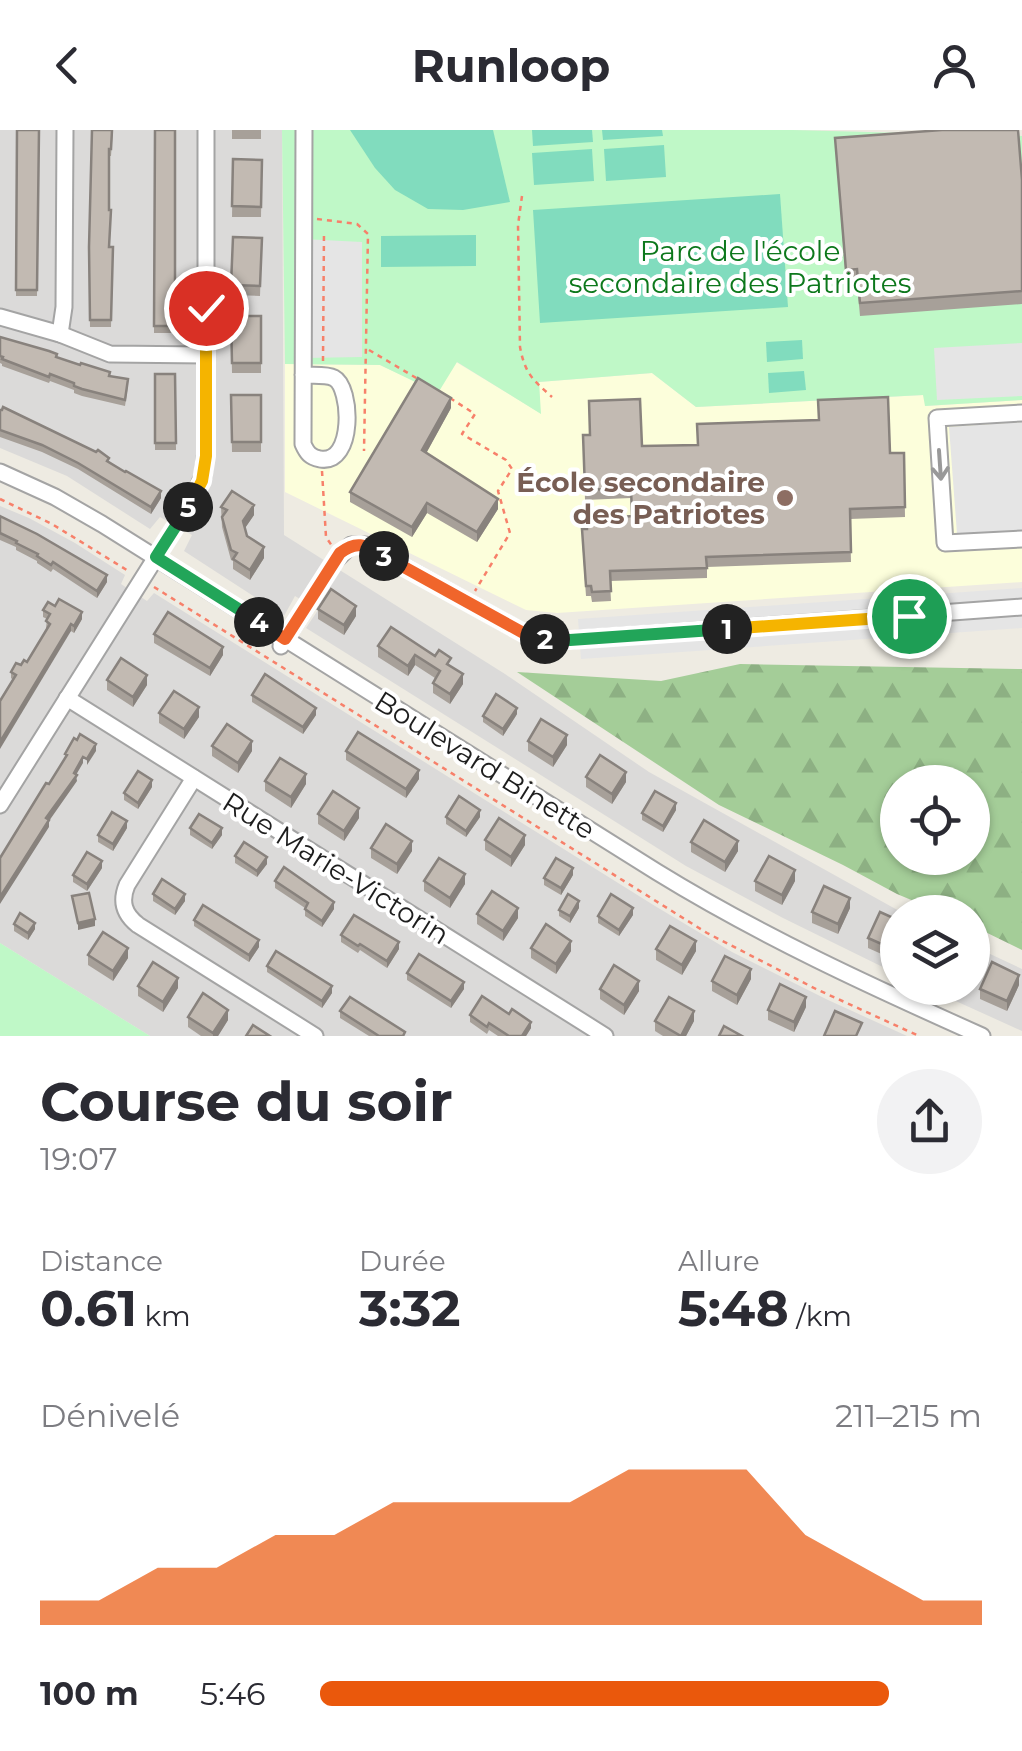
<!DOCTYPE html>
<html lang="fr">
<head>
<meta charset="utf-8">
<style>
  body { margin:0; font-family:Montserrat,sans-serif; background:#f2f2f3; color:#2b2b33; height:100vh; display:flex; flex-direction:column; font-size:38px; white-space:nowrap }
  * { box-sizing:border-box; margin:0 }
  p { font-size:32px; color:#7c7c81 }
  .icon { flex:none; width:55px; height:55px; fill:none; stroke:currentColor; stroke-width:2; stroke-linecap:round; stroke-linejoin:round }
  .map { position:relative; height:906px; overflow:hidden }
  .panel { display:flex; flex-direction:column; background:#fff; flex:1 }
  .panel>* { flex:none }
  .fabs { position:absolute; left:880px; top:635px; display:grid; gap:20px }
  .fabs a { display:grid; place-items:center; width:110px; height:110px; border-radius:50%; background:#fff; box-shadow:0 2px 8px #0004; font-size:50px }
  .pin { position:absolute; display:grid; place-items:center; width:85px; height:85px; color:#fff; margin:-42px; border:5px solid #fff; border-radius:50%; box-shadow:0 2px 10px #0007 }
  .km { position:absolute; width:50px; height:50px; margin:-25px; border-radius:50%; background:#222; color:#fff; font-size:28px; line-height:50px; text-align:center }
  .round { display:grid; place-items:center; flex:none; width:105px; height:105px; border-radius:52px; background:#f2f2f3 }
  .head { display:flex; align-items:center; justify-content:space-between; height:170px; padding:0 40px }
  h1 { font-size:55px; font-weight:700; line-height:75px }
  .stats { display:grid; grid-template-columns:repeat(3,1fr); gap:15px; height:170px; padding:10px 40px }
  .stats div { display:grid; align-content:center }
  .stats b { font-size:50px; font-weight:700 }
  .stats small { font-size:28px; font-weight:400 }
  .stats p { font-size:28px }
  .chart { height:280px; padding:20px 40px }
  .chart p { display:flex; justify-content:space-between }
  .chart svg { width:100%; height:180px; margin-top:10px; fill:#ea580c; opacity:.7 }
  ul { padding:0 40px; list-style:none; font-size:32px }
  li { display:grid; grid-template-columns:160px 120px 1fr; align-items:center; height:75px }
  li i { height:25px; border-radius:12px; background:#ea580c }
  header { display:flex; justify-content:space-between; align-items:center; height:130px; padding:0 40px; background:#fff; font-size:45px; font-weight:700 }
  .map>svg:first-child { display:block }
  .residential { fill:#dbdad9 }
  .education { fill:#fcfedb }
  .forest { fill:url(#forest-firs); fill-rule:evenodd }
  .park { fill:#bff8c7 }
  .pitch { fill:#81dcbe }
  .parking { fill:#e5e5e5 }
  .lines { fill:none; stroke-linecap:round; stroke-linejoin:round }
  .minor-casing { stroke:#a4a4a4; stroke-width:19 }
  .path { stroke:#f7806a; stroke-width:2.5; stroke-dasharray:5 5; stroke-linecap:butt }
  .minor { stroke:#fff; stroke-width:15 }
  .wall { fill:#a7a099 }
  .shaded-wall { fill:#88827d }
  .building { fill:#c2bab2; stroke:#88827d; stroke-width:2.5 }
  .oneway { stroke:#999 }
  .split-1-casing { stroke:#fff; stroke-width:20 }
  .split-2-casing { stroke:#fff; stroke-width:20 }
  .split-3-casing { stroke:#fff; stroke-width:20 }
  .split-4-casing { stroke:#fff; stroke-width:20 }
  .split-5-casing { stroke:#fff; stroke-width:20 }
  .split-6-casing { stroke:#fff; stroke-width:20 }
  .split-1 { stroke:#f5b400; stroke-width:12 }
  .split-2 { stroke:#22a559; stroke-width:12 }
  .split-3 { stroke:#f0652b; stroke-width:12 }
  .split-4 { stroke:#f0652b; stroke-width:12 }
  .split-5 { stroke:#22a559; stroke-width:12 }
  .split-6 { stroke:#f5b400; stroke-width:12 }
  .education-dot { fill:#8d6e63; stroke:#fff; stroke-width:4 }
  .labels { text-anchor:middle; stroke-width:8; stroke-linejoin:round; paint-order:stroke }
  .park-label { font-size:28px; fill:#0d781c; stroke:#fff }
  .education-label { font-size:28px; font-weight:bold; fill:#785e54; stroke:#fff; text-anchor:end }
  .street-label { font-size:28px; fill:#1d1d1d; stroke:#fff }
</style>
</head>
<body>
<header><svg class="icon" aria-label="back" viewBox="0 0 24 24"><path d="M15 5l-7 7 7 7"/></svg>Runloop<svg class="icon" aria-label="person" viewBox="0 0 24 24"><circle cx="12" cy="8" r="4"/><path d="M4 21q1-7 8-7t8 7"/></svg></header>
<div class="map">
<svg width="1022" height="906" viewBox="0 0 1022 906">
  <defs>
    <pattern id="forest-firs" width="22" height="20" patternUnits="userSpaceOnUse" patternTransform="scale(2.5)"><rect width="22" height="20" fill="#a4cd98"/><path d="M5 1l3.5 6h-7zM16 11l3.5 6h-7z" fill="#8db083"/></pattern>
  </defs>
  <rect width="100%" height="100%" fill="#eeebe2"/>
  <g class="residential">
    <path d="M0 0H282L284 405 505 544 649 642 901 782H898L897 844 783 788 686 736 306 498 318 480 295 466 284 486 184 421 192 405 160 387 150 399 67 346 0 318Z"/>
    <path d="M0 376 29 388 75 413 125 445 121 454 147 471 154 463 655 776 732 822 828 870 907 906H150L0 813Z"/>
    <path d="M973 816 1022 839V901L927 858H972Z"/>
  </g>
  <path class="education" d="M456 232 540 283 539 252 652 243 696 277 924 265 926 276 1022 270V452L557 483 526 480 285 362V234L380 235 438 262Z"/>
  <path class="forest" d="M740 534 1022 539V820L973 796 972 782H940L897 764 843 735 719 675 517 542 661 551ZM898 652H972V728H898Z"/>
  <g class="park">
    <path d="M282 0H793L1022 6V270L925 276 923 265 696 277 652 243 539 252 541 284 457 232 438 263 380 235 285 234Z"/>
    <path d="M0 813 150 906H0Z"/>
  </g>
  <g class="pitch">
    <path d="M350 0H493L510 72 463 80 428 79 395 60 375 38Z"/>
    <path d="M532 0H592L593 12 533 16Z"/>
    <path d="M602 0H662L663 6 603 10Z"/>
    <path d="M664 15 666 47 606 51 604 19Z"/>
    <path d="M592 19 594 51 534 55 532 23Z"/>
    <path d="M780 64 788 177 540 193 533 80Z"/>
    <path d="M476 105V136L381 137V106Z"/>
    <path d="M802 210 803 229 767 232 766 212Z"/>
    <path d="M804 241 806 260 769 263 768 243Z"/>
  </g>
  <g class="parking">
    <path d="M303 109 362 112V227L303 228Z"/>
    <path d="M1022 213V266L937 270 934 218Z"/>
    <path d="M1022 292V400L957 404 949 297Z"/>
    <path d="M1022 458V498L581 529 578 489Z"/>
  </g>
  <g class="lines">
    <defs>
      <g id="minor">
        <path d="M0 187 60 204 110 224 206 225"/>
        <path d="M60 204 64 177 65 0"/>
        <path d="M303 245C313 246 326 244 334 248 352 257 355 335 320 329 310 327 307 323 303 314L304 0"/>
        <path d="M1022 283 937 288 945 413 1022 409"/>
        <path d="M0 342 55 367 102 394 657 742C761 806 870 856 982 906"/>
        <path d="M281 516 335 431 351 415H365L527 505 548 510H569L1022 477"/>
        <path d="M67 568 605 906"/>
        <path d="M194 648 127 755C120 772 124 784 138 795L315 906"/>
        <path d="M0 675 192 370 203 346 206 321V0"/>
      </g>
    </defs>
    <use href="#minor" class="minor-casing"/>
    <g class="path">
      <path d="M522 66 518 95 520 217C525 244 533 250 552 267"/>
      <path d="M317 89 357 94 368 104 364 321"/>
      <path d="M369 220 418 249"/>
      <path d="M323 231 324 101"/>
      <path d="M450 268 475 284 462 304 506 330 512 339 498 361 510 403 475 461"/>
      <path d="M322 341 326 407 332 416"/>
      <path d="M0 369 52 394 130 442"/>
      <path d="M154 457 707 803 816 859 919 906"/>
    </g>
    <use href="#minor" class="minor"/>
  </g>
  <g class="wall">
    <path d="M17 0H39L37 166H16Z"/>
    <path d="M113 0 111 26H109V117H113L111 197H90L89 117Z"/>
    <path d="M155 0H175V203H154Z"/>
    <rect x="232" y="0" width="29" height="9"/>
    <path d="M835 8 1022 50V174L860 186 857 153H846Z"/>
    <path d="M233 29 262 30 261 87H232Z"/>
    <path d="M233 107 262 108 260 166 231 165Z"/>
    <path d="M231 186H261V243H232Z"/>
    <path d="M0 207 110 247 128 256 125 276 82 266 74 263V260L50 251 49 253 2 236V234L0 233Z"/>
    <path d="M155 244H175L176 320H155Z"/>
    <path d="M231 265H261V322H232Z"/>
    <path d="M451 278 426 323 498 379 477 412 427 383 412 407 350 372V362Z"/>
    <path d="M0 280 109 332 161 368 151 384 78 339 42 322 0 307Z"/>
    <path d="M583 305 642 316 904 323 905 387 850 389 851 432 707 437V448L610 451 611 471 592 472 591 466H586L582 409 632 386 631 368 585 370Z"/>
    <path d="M221 377 254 385 245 398 247 406 264 428 250 450 233 439V431L231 430 222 397Z"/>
    <path d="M0 386 107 452 97 468 53 439 51 442 37 433V431L16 420V417L0 410Z"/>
    <path d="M318 479 356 486 344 505 318 489Z"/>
    <path d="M43 480 82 489 74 503 71 501 13 550 11 548V542L27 532 47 499 46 498 47 489 43 487Z"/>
    <path d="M391 497 451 536 463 554 450 574 433 563V553L435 548 415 535 408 546 378 527V516Z"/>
    <path d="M154 504 223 525 210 546 154 513Z"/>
    <path d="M107 550 147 555 133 577 107 560Z"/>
    <path d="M252 565 316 585 303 604 252 572Z"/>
    <path d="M159 583 199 587 184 609 159 593Z"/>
    <path d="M517 584 503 606 483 592V586Z"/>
    <path d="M528 611 567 615 553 637 528 621Z"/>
    <path d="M212 616 252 621 238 643 212 626Z"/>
    <path d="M346 621 419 649 406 668 346 630Z"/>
    <path d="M586 647 626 652 612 674 586 657Z"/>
    <path d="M265 651 306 654 291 678 265 661Z"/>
    <path d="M152 657 138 679 124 670V663Z"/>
    <path d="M676 680 663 702 642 690V683Z"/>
    <path d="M318 684 359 688 344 711 318 694Z"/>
    <path d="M446 687H480L466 707 446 694Z"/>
    <path d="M127 698 113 721 98 712V705Z"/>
    <path d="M190 698 222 705 212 719 190 705Z"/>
    <path d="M485 710 525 715 511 737 485 720Z"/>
    <path d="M691 712 738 721 725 742 691 722Z"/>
    <path d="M371 718 412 721 397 744 371 728Z"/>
    <path d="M235 726 267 734 257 747 235 733Z"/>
    <path d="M102 738 87 761 73 752V745Z"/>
    <path d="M573 745 561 765 544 755V748Z"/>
    <path d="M275 751 334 779 322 797 305 786V778L275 758Z"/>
    <path d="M424 751 465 754 450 778 424 761Z"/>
    <path d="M755 751H795L782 775 755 761Z"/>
    <path d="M153 764 185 771 175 785 153 771Z"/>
    <path d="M579 778 570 793 559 786V780Z"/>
    <path d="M850 778 838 804 812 793V782Z"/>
    <path d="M477 784 518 788 503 811 477 794Z"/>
    <path d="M633 785 619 806 598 793V786Z"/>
    <path d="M194 790 259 817 249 832 194 796Z"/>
    <path d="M898 790 895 830 868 818V808Z"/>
    <path d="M14 794 35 799 28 810 14 801Z"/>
    <path d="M341 805 399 819 387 838 360 820 358 823 341 812Z"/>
    <path d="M531 818 571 821 556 844 531 828Z"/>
    <path d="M656 819 696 821 682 845 656 830Z"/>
    <path d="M88 825 128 828 113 851 88 835Z"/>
    <path d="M267 836 332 863 322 878 267 842Z"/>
    <path d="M407 843 464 859 451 878 407 850Z"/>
    <path d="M751 849 737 875 712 861V851Z"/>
    <path d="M1019 855 1007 881 980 869V859Z"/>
    <path d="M138 856 178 858 163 882 138 866Z"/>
    <path d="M600 859 639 861 624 885 600 869Z"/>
    <path d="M806 877 794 902 768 890V880Z"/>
    <path d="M340 881 405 906H369L340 888Z"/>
    <path d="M470 885 531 898 526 906H498L489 900 487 904 470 892Z"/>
    <path d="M188 887 228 890 218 906H201L188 897Z"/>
    <path d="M655 891H694L686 906H663L655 901Z"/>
  </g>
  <g class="shaded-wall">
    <path d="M451 268V278L422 331V320Z"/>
    <path d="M161 361V368L151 384V377Z"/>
    <path d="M498 369V379L477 412V402Z"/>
    <path d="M427 373V383L412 407V397Z"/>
    <path d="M254 375V385L243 401V391Z"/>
    <path d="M264 417V428L250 450V440Z"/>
    <path d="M107 445V452L97 468V461Z"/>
    <path d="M356 476V486L344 505V495Z"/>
    <path d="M82 482V489L74 503V496Z"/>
    <path d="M71 494V501L0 619V612Z"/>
    <path d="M223 517V525L210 546V538Z"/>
    <path d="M415 525V535L408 546V536Z"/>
    <path d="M463 544V554L450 574V564Z"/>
    <path d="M147 545V555L133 577V567Z"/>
    <path d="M199 577V587L184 609V599Z"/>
    <path d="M316 578V585L303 604V597Z"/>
    <path d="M517 578V584L503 606V599Z"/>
    <path d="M567 605V615L553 637V627Z"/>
    <path d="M252 611V621L238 643V633Z"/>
    <path d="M96 614V621L87 635V629Z"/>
    <path d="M83 627V633L76 645 77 651 49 691V697L0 774V767Z"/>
    <path d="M419 640V649L406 668V659Z"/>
    <path d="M626 642V652L612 674V664Z"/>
    <path d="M306 644V654L291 678V667Z"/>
    <path d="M152 650V657L138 679V673Z"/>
    <path d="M676 673V680L663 702V696Z"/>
    <path d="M359 678V688L344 711V701Z"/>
    <path d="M480 680V687L466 707V701Z"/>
    <path d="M127 691V698L113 721V714Z"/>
    <path d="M222 698V705L212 719V713Z"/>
    <path d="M525 705V715L511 737V727Z"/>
    <path d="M412 711V721L397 744V734Z"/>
    <path d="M738 711V721L725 742V732Z"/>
    <path d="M267 727V734L257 747V741Z"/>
    <path d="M102 731V738L87 761V754Z"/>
    <path d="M573 738V745L561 765V758Z"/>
    <path d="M795 740V751L782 775V765Z"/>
    <path d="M465 744V754L450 778V768Z"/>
    <path d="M185 764V771L175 785V779Z"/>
    <path d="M850 768V778L838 804V794Z"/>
    <path d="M579 771V778L570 793V786Z"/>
    <path d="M334 772V779L322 797V791Z"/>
    <path d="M518 778V788L503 811V801Z"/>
    <path d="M633 778V785L619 806V800Z"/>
    <path d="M95 789V796L78 800V793Z"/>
    <path d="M35 793V799L28 810V803Z"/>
    <path d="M259 810V817L249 832V825Z"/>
    <path d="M571 811V821L556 844V834Z"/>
    <path d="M696 811V821L682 845V835Z"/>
    <path d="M399 812V819L387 838V831Z"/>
    <path d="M128 818V828L113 851V841Z"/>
    <path d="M751 839V849L737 875V865Z"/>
    <path d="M1019 845V855L1007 881V871Z"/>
    <path d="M178 848V858L163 882V872Z"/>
    <path d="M639 851V861L624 885V875Z"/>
    <path d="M464 852V859L451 878V871Z"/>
    <path d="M332 856V863L322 878V871Z"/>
    <path d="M806 867V877L794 902V892Z"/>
    <path d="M228 880V890L218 906H213V903Z"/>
    <path d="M694 881V891L686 906H681Z"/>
    <path d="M531 892V898L526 906H522Z"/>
  </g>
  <g class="building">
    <path d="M17 0H39L37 160H16Z"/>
    <path d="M92 0H112L111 19H109V80H111L109 117H113L111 190H90L89 117Z"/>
    <path d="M155 0H175V196H154Z"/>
    <path d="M942 0H1018L1022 50V161L860 173 857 139 846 140 835 8Z"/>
    <path d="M233 29 262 30 261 77 232 76Z"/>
    <path d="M233 107 262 108 260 156 231 155Z"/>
    <path d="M231 186H261V233H232Z"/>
    <path d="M0 207 49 221 57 224 56 227 80 235 81 233 110 242 109 246 128 249 125 270 82 259 74 256V253L50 244 49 247 2 229 3 227 0 226Z"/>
    <path d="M155 244H175L176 313H155Z"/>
    <path d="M418 248 451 268 422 320 498 369 477 402 427 373 412 397 350 362Z"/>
    <path d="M231 265H261V312H232Z"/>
    <path d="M888 267 890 323H904L905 377 850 379 851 422 706 427 707 438 610 441 611 461 592 462 591 456H586L582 399H587V393L621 390 620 387 632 386 631 358 585 360 583 305H590L589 271 640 269 642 316 698 315 697 294 819 290 818 270Z"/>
    <path d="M3 277 96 322 98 320 109 328 107 331 125 342 126 341 161 361 151 377 78 333 42 315 0 300V280H2Z"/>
    <path d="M232 361 254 375 243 391 247 406 264 417 250 440 233 429 237 423 231 420 222 387 227 380 221 377Z"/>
    <path d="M0 386 37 404 107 445 97 461 53 432 51 435 37 426 38 424 16 413 17 411 0 403Z"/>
    <path d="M331 459 356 476 344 495 318 479Z"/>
    <path d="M59 469 82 482 74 496 71 494 0 612V571L16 545 11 542 16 533 21 535 24 530 27 532 50 494 46 491 50 484 43 480 48 472 55 476Z"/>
    <path d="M168 482 223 517 210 538 154 504Z"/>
    <path d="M391 497 435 526 439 520 451 528 447 534 463 544 450 564 433 553 440 541 415 525 408 536 378 516Z"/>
    <path d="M121 528 147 545 133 567 107 550Z"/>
    <path d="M265 544 316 578 303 597 252 565Z"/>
    <path d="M174 561 199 577 184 599 159 583Z"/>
    <path d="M496 564 517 578 503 599 483 586Z"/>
    <path d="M541 589 567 605 553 627 528 611Z"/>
    <path d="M227 594 252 611 238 633 212 616Z"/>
    <path d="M358 602 419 640 406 659 346 621Z"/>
    <path d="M80 604 96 614 87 629 83 627 74 643 77 645 46 688 49 690 0 767V728L46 653 49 654 67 625 65 624 74 608 77 610Z"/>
    <path d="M600 625 626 642 612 664 586 647Z"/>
    <path d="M280 628 306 644 291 667 265 651Z"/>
    <path d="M138 641 152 650 138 673 124 663Z"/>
    <path d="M333 661 359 678 344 701 318 684Z"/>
    <path d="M655 661 676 673 663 696 642 683Z"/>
    <path d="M459 666 480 680 466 701 446 687Z"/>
    <path d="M112 682 127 691 113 714 98 705Z"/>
    <path d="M199 684 222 698 212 713 190 698Z"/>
    <path d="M499 688 525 705 511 727 485 710Z"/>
    <path d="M704 690 738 711 725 732 691 712Z"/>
    <path d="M386 694 412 711 397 734 371 718Z"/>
    <path d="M244 712 267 727 257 741 235 726Z"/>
    <path d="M87 722 102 731 87 754 73 745Z"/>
    <path d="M769 726 795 740 782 765 755 751Z"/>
    <path d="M439 728 465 744 450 768 424 751Z"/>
    <path d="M556 728 573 738 561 758 544 748Z"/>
    <path d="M284 737 334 772 322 791 305 779 308 773 275 751Z"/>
    <path d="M162 749 185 764 175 779 153 764Z"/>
    <path d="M824 756 850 768 838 794 812 782Z"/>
    <path d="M492 761 518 778 503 801 477 784Z"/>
    <path d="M89 763 95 789 78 793 72 766Z"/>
    <path d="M568 764 579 771 570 786 559 780Z"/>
    <path d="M611 764 633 778 619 800 598 786Z"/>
    <path d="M203 775 259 810 249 825 194 790Z"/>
    <path d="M880 782 898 790V815L895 820 868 808Z"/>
    <path d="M20 783 35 793 28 803 14 794Z"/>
    <path d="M354 785 399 812 387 831 360 814 358 816 341 805Z"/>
    <path d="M546 794 571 811 556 834 531 818Z"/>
    <path d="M670 796 696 811 682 835 656 819Z"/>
    <path d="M103 802 128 818 113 841 88 825Z"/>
    <path d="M276 821 332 856 322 871 267 836Z"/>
    <path d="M419 824 464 852 451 871 407 843Z"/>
    <path d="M725 826 751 839 737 865 712 851Z"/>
    <path d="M153 832 178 848 163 872 138 856Z"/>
    <path d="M992 832 1019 845 1007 871 980 859Z"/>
    <path d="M614 835 639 851 624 875 600 859Z"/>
    <path d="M780 854 806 867 794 892 768 880Z"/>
    <path d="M203 863 228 880 213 903 188 887Z"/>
    <path d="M482 866 509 884 512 879 531 892 522 906H509L489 893 487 897 470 885Z"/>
    <path d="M350 867 405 902 403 906H379L340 881Z"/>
    <path d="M669 867 694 881 681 906 655 891Z"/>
    <path d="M835 881 862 893 856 906H824Z"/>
    <path d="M253 895 270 906H246Z"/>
    <path d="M724 896 742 906H719Z"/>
  </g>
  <defs><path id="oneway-shaft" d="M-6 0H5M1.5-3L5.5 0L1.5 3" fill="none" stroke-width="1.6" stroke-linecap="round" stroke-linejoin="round" transform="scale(2.5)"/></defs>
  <use class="oneway" href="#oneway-shaft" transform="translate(940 335) rotate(86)"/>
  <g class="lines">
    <defs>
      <path id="split-1" d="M727 499 909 486"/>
      <path id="split-2" d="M545 509 570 510 727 499"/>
      <path id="split-3" d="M384 426 527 505 545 509"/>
      <path id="split-4" d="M259 492 285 509 340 423C358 409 366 416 384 426"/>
      <path id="split-5" d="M188 377 156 427 259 492"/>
      <path id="split-6" d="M188 377 202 351 206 326V178"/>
    </defs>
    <use href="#split-1" class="split-1-casing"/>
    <use href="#split-2" class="split-2-casing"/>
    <use href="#split-3" class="split-3-casing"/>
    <use href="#split-4" class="split-4-casing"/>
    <use href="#split-5" class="split-5-casing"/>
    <use href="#split-6" class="split-6-casing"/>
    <use href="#split-1" class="split-1"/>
    <use href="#split-2" class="split-2"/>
    <use href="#split-3" class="split-3"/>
    <use href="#split-4" class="split-4"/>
    <use href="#split-5" class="split-5"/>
    <use href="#split-6" class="split-6"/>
  </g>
  <circle class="education-dot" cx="785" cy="368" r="10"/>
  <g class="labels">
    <g class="park-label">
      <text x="740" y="131">Parc de l'école<tspan x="740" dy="32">secondaire des Patriotes</tspan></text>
    </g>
    <g class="education-label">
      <text x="765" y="362">École secondaire<tspan x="765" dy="32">des Patriotes</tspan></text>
    </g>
    <g class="street-label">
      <text transform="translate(485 635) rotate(32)" y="10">Boulevard Binette</text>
      <text transform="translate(336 738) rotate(32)" y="10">Rue Marie-Victorin</text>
    </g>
  </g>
</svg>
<div class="fabs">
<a><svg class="icon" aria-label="locate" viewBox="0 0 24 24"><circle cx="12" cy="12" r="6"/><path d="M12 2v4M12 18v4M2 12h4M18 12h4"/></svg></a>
<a><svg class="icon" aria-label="layers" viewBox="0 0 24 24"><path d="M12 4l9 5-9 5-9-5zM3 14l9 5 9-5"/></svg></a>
</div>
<div class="pin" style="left:909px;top:486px;background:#1e9e55"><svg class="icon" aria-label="arrive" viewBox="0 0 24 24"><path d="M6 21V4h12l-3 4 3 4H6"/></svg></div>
<div class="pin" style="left:206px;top:178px;background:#d93025"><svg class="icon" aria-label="check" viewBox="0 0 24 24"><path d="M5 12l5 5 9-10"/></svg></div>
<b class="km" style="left:727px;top:499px">1</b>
<b class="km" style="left:545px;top:509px">2</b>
<b class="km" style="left:384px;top:426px">3</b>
<b class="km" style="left:259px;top:492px">4</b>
<b class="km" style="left:188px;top:377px">5</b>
</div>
<section class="panel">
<div class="head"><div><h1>Course du soir</h1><p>19:07</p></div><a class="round"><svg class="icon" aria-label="share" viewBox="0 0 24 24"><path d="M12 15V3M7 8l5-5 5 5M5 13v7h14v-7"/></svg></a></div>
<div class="stats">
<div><p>Distance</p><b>0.61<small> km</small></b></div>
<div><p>Durée</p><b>3:32</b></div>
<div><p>Allure</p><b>5:48<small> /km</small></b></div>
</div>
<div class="chart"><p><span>Dénivelé</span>211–215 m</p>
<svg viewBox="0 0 160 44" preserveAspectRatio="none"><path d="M0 44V38L10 38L20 30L30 30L40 22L50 22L60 14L70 14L80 14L90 14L100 6L110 6L120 6L130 22L140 30L150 38L160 38V44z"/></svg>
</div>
<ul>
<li><b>100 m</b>5:46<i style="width:86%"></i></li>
</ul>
</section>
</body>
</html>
